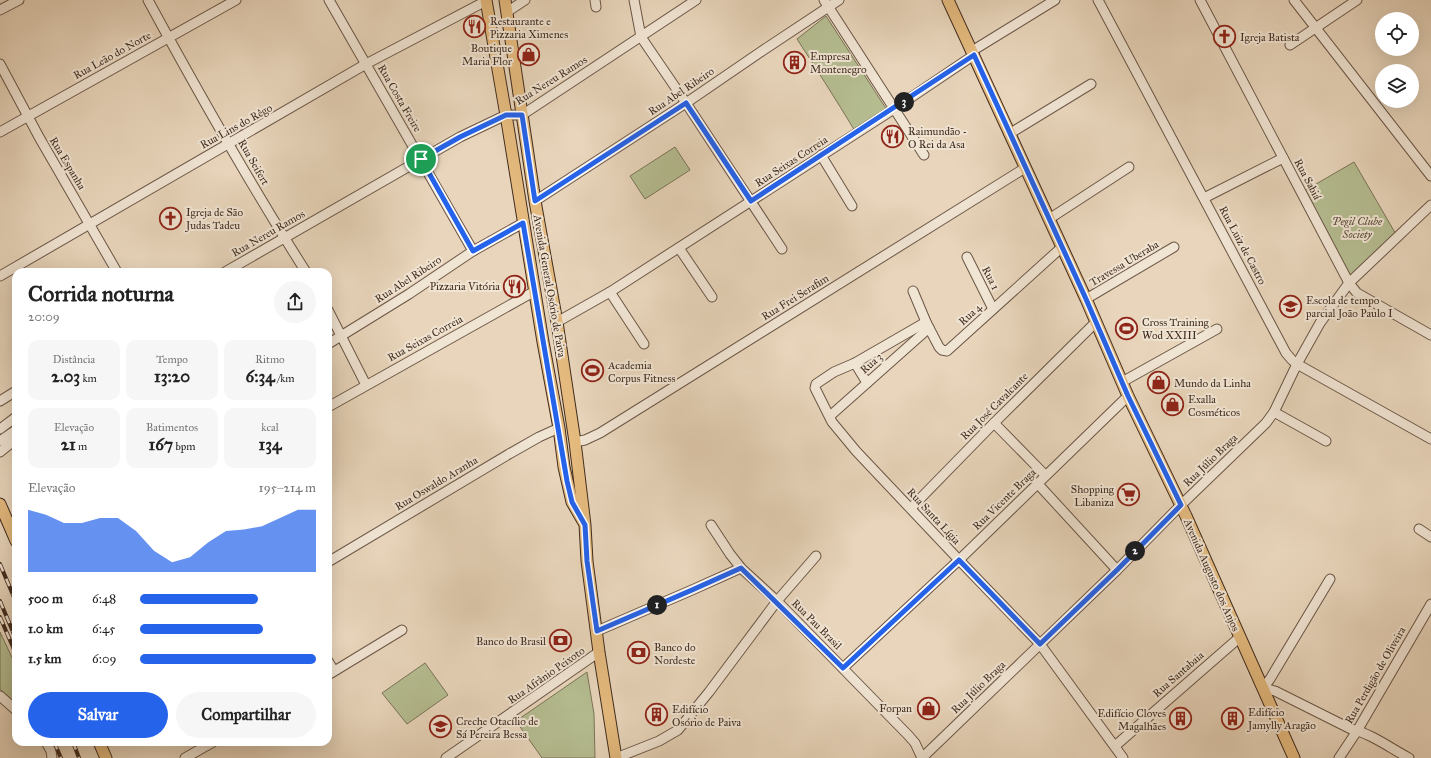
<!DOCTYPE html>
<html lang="pt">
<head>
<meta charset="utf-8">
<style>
  body { margin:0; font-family:"IM FELL Great Primer",serif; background:#f6f6f6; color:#222; height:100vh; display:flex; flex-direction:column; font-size:15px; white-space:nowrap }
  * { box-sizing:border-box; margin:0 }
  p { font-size:13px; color:#767676 }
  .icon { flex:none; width:22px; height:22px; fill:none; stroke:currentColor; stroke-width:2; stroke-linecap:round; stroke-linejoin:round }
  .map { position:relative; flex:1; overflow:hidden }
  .panel { position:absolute; left:12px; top:268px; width:320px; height:478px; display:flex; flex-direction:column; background:#fff; border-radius:12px; box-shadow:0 4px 16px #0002 }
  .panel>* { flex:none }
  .controls { position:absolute; left:1375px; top:12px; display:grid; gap:8px }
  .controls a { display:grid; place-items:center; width:44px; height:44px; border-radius:50%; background:#fff; box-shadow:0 4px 16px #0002; font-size:20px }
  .pin { position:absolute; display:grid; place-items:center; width:34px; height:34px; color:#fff; margin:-17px; border:2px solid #fff; border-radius:50%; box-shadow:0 1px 4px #0007 }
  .km { position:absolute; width:20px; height:20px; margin:-10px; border-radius:50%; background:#222; color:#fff; font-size:11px; line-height:20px; text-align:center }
  .round { display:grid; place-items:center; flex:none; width:42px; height:42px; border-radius:21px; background:#f6f6f6 }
  .head { display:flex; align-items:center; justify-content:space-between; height:68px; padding:0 16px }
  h1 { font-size:22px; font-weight:700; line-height:30px }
  .stats { display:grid; grid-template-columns:repeat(3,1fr); gap:6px; height:68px; padding:4px 16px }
  .stats div { display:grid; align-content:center; border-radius:10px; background:#f6f6f6; text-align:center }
  .stats b { font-size:17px; font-weight:700 }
  .stats small { font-size:11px; font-weight:400 }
  .stats p { font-size:11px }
  .chart { height:112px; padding:8px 16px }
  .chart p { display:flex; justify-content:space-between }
  .chart svg { width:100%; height:72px; margin-top:4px; fill:#2563eb; opacity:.7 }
  .button { display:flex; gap:8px; margin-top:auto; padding:8px 16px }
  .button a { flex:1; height:46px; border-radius:24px; background:#2563eb; color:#fff; font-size:16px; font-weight:700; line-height:46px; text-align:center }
  .button a+a { background:#f6f6f6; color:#222 }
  ul { padding:0 16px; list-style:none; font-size:13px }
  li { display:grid; grid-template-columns:64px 48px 1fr; align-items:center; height:30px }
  li i { height:10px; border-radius:5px; background:#2563eb }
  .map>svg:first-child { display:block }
  .green { fill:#b5bd91; stroke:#7b7458 }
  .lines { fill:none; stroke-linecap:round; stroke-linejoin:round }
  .minor-casing { stroke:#6b5646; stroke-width:11 }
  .major-casing { stroke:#412c1f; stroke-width:13 }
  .minor { stroke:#f0e4d3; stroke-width:9 }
  .major { stroke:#e4ba7e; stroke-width:11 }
  .rail-casing { stroke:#412c1f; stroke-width:4 }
  .rail { stroke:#f0e4d3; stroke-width:2.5; stroke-dasharray:8; stroke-linecap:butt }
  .route-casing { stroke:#fff; stroke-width:8 }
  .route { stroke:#2563eb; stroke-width:5 }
  .labels { text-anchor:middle; stroke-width:4; stroke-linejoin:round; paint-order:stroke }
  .poi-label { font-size:11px; fill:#412c1f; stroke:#f0e4d3; text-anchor:start }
  .street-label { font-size:11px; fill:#412c1f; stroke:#f0e4d3 }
  .park-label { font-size:11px; font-style:italic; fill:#584936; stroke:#f0e4d3 }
</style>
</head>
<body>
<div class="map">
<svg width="1431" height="758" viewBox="0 0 1431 758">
  <rect width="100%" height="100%" fill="#e8d5bb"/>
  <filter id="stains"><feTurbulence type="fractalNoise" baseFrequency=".005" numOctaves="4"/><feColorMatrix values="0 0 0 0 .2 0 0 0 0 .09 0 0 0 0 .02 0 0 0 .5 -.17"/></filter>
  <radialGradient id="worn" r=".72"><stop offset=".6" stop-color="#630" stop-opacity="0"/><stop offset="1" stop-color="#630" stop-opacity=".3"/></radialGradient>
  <g class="green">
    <path d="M826 16 887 110 855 131C836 100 816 68 797 39Z"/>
    <path d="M675 147 690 170 645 199 630 176Z"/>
    <path d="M1354 162 1397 236 1350 280 1304 191Z"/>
    <path d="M0 632 16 666V705L0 689Z"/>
    <path d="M425 663 448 695 407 724 382 693Z"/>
    <path d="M587 672 594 714 595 758H542L516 721Z"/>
  </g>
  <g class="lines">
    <defs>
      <g id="minor">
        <path d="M148 0C198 92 250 184 306 272"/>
        <path d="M329 0 473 251"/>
        <path d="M595 0 596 7"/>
        <path d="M634 0 641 37 686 103 782 249"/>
        <path d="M824 0 924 155"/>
        <path d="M1098 0C1160 118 1224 235 1286 353L1292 360 1297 364 1431 439"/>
        <path d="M1200 0 1349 283 1357 293 1431 335"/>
        <path d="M1294 0 1431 176"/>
        <path d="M0 10 19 0"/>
        <path d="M507 12 525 0"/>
        <path d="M1290 45 1357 0"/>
        <path d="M972 51 1055 0"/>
        <path d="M0 64 39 137 117 272"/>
        <path d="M0 132 236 0"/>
        <path d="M1009 134 1091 84"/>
        <path d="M821 155 852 206"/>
        <path d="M1204 198 1283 158"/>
        <path d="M535 201 686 103 762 51 839 0"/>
        <path d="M1049 219 1129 167"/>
        <path d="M679 248 712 297"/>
        <path d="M967 257 993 309"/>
        <path d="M225 272 460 137 506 115H522L696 0"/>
        <path d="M0 276 366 64 486 1"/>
        <path d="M913 291 926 322 939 347 942 350 947 351 1062 247"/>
        <path d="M610 292 644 344"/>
        <path d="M1086 299 1174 247"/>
        <path d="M328 310 366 385"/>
        <path d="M557 322 610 292 894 109 974 55"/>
        <path d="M926 322 855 363 834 372 816 384 815 388 832 422 856 451 959 560 1040 644 1123 758"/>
        <path d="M328 344 409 294 473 251 523 223"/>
        <path d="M855 363 867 383"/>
        <path d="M1122 382 1217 329"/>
        <path d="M0 401 16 391"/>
        <path d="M328 407 535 291"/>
        <path d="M1274 412 1326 441"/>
        <path d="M830 416 929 328"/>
        <path d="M994 423 1045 475"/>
        <path d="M0 429 16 417"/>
        <path d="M0 441 16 430"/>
        <path d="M575 442 585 440 600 433 1025 168"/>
        <path d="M0 452 16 439"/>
        <path d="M1037 483 1117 570"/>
        <path d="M911 508 994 423 1096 322"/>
        <path d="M711 525 730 554 741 568 777 601 908 735 915 743 922 758"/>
        <path d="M1419 529 1431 537"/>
        <path d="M328 562 509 454 539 437 559 428"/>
        <path d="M1330 579 1270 679 1263 688 1275 691 1351 729C1372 734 1390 748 1409 758"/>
        <path d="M597 631 692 590 741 568"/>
        <path d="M328 661 334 671"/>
        <path d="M843 668 959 560 1128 396"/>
        <path d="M328 675 402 630"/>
        <path d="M0 696 16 710"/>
        <path d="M46 742 51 751 52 758"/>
        <path d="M1115 746 1240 637"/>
        <path d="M185 758 213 742"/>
        <path d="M446 758 599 652"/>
        <path d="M616 758 659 741 678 730 709 692 777 601 816 556"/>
        <path d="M922 758 1117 570 1181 505 1266 423 1274 412 1297 364 1320 323 1349 283 1431 205"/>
        <path d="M1339 758 1357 731 1431 604"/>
      </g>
      <g id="major">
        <path d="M486 0 508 127 543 342 559 428 564 467 572 502 583 521"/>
        <path d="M505 0 535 201 557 322 575 442 585 525 587 561 599 652 616 758"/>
        <path d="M948 0 1086 299 1128 396 1186 516 1294 758"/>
        <path d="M0 504 16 541"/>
        <path d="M99 742 106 758"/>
      </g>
    </defs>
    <use href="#minor" class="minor-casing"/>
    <use href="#major" class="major-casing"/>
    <use href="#minor" class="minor"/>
    <use href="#major" class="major"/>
    <defs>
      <g id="rail">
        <path d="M0 564 16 602"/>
        <path d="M0 601 16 639"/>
        <path d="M0 617 16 654"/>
        <path d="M54 742 61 758"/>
        <path d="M73 742 79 758"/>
      </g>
    </defs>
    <use href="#rail" class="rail-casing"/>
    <use href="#rail" class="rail"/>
  </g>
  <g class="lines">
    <defs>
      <path id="route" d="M974 55 1086 299 1128 396 1181 505 1117 570 1040 644 959 560 843 668 741 568 692 590 597 631 587 561 585 525 572 502 567 481 523 223 473 251 421 159 460 137 506 115H522L535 201 686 103 751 201Z"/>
    </defs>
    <use href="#route" class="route-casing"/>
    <use href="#route" class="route"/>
  </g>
  <defs>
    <symbol id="restaurant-ring" viewBox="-11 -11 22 22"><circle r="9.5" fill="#f0e4d3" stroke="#8f2418" stroke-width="1.5"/><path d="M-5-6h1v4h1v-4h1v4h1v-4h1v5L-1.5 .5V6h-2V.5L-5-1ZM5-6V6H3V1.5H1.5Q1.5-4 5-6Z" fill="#8f2418"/></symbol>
    <symbol id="church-ring" viewBox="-11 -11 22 22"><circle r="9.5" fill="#f0e4d3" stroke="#8f2418" stroke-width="1.5"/><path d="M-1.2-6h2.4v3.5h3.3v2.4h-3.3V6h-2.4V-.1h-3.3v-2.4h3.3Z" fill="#8f2418"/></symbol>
    <symbol id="shop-ring" viewBox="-11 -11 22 22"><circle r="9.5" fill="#f0e4d3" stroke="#8f2418" stroke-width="1.5"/><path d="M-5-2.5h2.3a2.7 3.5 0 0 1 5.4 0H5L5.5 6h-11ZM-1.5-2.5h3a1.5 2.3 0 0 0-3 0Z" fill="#8f2418"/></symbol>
    <symbol id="building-ring" viewBox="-11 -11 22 22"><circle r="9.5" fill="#f0e4d3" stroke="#8f2418" stroke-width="1.5"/><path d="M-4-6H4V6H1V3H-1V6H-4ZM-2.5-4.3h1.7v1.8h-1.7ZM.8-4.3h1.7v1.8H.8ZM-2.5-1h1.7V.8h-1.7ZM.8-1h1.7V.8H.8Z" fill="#8f2418"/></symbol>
    <symbol id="school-ring" viewBox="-11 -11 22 22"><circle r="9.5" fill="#f0e4d3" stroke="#8f2418" stroke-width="1.5"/><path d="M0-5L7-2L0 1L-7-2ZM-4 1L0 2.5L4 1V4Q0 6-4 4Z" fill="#8f2418"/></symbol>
    <symbol id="stadium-ring" viewBox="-11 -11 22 22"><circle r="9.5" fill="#f0e4d3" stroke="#8f2418" stroke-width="1.5"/><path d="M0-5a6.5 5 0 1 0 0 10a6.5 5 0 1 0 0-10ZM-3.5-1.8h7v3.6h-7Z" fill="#8f2418"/></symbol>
    <symbol id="supermarket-ring" viewBox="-11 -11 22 22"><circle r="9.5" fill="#f0e4d3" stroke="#8f2418" stroke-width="1.5"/><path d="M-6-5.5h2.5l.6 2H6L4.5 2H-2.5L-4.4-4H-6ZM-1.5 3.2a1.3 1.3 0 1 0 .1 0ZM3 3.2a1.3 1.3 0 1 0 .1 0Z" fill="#8f2418"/></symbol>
    <symbol id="bank-ring" viewBox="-11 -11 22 22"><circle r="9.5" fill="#f0e4d3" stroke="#8f2418" stroke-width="1.5"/><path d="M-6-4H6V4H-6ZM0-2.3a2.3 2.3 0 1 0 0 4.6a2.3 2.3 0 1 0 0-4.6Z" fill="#8f2418"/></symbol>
  </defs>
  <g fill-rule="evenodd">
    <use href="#restaurant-ring" x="462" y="14" width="25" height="25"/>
    <use href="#church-ring" x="1212" y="24" width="25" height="25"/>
    <use href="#shop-ring" x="516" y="42" width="25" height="25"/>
    <use href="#building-ring" x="782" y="50" width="25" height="25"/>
    <use href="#restaurant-ring" x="880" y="124" width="25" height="25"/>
    <use href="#church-ring" x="158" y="206" width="25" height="25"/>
    <use href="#restaurant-ring" x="502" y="274" width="25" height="25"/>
    <use href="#school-ring" x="1278" y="294" width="25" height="25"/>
    <use href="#stadium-ring" x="1114" y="316" width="25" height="25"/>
    <use href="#stadium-ring" x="580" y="358" width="25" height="25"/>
    <use href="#shop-ring" x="1146" y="370" width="25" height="25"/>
    <use href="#shop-ring" x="1160" y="392" width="25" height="25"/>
    <use href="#supermarket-ring" x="1116" y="482" width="25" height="25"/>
    <use href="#bank-ring" x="548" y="628" width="25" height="25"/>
    <use href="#bank-ring" x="626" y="640" width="25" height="25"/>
    <use href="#shop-ring" x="916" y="696" width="25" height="25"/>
    <use href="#building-ring" x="644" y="702" width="25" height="25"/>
    <use href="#building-ring" x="1220" y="706" width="25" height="25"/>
    <use href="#building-ring" x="1168" y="706" width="25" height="25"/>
    <use href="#school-ring" x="428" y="714" width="25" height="25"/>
  </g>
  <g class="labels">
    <g class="poi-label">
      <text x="490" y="25">Restaurante e<tspan x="490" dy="13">Pizzaria Ximenes</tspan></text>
      <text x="1240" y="41">Igreja Batista</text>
      <text x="512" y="52" text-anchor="end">Boutique<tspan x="512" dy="13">Maria Flor</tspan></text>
      <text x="810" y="60">Empresa<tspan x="810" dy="13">Montenegro</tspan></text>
      <text x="908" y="135">Raimundão -<tspan x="908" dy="13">O Rei da Asa</tspan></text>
      <text x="186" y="216">Igreja de São<tspan x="186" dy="13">Judas Tadeu</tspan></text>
      <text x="500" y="290" text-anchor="end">Pizzaria Vitória</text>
      <text x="1306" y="304">Escola de tempo<tspan x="1306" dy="13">parcial João Paulo I</tspan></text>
      <text x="1142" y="326">Cross Training<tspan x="1142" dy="13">Wod XXIII</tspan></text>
      <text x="608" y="369">Academia<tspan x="608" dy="13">Corpus Fitness</tspan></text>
      <text x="1174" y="387">Mundo da Linha</text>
      <text x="1188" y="403">Exalla<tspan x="1188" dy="13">Cosméticos</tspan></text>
      <text x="1114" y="493" text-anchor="end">Shopping<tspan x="1114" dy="13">Libaniza</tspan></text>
      <text x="546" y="645" text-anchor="end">Banco do Brasil</text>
      <text x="654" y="651">Banco do<tspan x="654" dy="13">Nordeste</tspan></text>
      <text x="912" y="712" text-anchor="end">Forpan</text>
      <text x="672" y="713">Edifício<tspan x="672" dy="13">Osório de Paiva</tspan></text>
      <text x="1248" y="716">Edifício<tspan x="1248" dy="13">Jamylly Aragão</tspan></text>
      <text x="1166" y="717" text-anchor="end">Edifício Cloves<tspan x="1166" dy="13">Magalhães</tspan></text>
      <text x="456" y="725">Creche Otacílio de<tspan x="456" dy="13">Sá Pereira Bessa</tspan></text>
    </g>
    <g class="street-label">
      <text transform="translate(112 55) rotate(-29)" y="4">Rua Leão do Norte</text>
      <text transform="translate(551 80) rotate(-32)" y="4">Rua Nereu Ramos</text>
      <text transform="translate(681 91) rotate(-34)" y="4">Rua Abel Ribeiro</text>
      <text transform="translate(400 98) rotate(60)" y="4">Rua Costa Freire</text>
      <text transform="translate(236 126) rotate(-29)" y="4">Rua Lins do Rêgo</text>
      <text transform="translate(791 161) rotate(-33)" y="4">Rua Seixas Correia</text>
      <text transform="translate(254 162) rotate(60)" y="4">Rua Seifert</text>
      <text transform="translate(68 163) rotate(59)" y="4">Rua Espanha</text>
      <text transform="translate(1308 179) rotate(62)" y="4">Rua Sabiá</text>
      <text transform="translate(268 233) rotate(-30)" y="4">Rua Nereu Ramos</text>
      <text transform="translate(1243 245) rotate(62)" y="4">Rua Luiz de Castro</text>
      <text transform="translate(1124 263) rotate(-31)" y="4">Travessa Uberaba</text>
      <text transform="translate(991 278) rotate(63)" y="4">Rua 1</text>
      <text transform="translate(408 279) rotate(-33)" y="4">Rua Abel Ribeiro</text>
      <text transform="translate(550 286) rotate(80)" y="4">Avenida General Osório de Paiva</text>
      <text transform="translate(795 297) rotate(-32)" y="4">Rua Frei Serafim</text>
      <text transform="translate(970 314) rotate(-42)" y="4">Rua 4</text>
      <text transform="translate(425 338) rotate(-29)" y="4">Rua Seixas Correia</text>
      <text transform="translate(871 363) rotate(-41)" y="4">Rua 3</text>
      <text transform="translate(994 406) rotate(-45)" y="4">Rua José Cavalcante</text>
      <text transform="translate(1210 460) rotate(-44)" y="4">Rua Júlio Braga</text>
      <text transform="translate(436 483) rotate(-31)" y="4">Rua Oswaldo Aranha</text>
      <text transform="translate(1004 499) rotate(-44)" y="4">Rua Vicente Braga</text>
      <text transform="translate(934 516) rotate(47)" y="4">Rua Santa Lígia</text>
      <text transform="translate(1212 575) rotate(66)" y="4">Avenida Augusto dos Anjos</text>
      <text transform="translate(817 624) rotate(45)" y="4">Rua Pau Brasil</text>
      <text transform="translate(1178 674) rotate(-41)" y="4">Rua Santabaia</text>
      <text transform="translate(546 675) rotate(-35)" y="4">Rua Afrânio Peixoto</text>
      <text transform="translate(1375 675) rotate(-60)" y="4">Rua Perdigão de Oliveira</text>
      <text transform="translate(978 687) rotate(-44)" y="4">Rua Júlio Braga</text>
    </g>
    <g class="park-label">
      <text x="1357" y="225">Pegil Clube<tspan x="1357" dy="13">Society</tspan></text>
    </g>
  </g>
  <rect width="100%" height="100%" filter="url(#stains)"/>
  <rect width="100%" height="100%" fill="url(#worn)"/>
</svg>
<div class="controls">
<a><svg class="icon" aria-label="locate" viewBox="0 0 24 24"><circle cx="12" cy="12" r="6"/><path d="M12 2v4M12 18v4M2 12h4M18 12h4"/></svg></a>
<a><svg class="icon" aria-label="layers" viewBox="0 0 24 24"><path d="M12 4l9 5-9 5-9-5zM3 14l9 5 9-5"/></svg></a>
</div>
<div class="pin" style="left:421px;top:159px;background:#1e9e55"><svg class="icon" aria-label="arrive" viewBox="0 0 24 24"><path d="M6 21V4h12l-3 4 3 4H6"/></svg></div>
<b class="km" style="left:657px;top:605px">1</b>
<b class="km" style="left:1135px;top:551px">2</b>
<b class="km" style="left:904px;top:102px">3</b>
<section class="panel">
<div class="head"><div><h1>Corrida noturna</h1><p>20:09</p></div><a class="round"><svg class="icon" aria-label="share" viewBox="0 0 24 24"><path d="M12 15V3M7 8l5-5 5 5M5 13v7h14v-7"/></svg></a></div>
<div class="stats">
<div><p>Distância</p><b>2.03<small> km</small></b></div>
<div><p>Tempo</p><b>13:20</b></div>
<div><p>Ritmo</p><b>6:34<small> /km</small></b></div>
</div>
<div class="stats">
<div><p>Elevação</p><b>21<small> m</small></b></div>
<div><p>Batimentos</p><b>167<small> bpm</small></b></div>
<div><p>kcal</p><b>134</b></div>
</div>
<div class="chart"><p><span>Elevação</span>195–214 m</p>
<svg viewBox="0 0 160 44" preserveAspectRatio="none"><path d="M0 44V6L10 9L20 14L30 14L40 11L50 11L60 19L70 31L80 38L90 35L100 26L110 19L120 18L130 16L140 11L150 6L160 6V44z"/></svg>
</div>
<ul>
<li><b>500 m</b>6:48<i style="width:67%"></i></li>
<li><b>1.0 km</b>6:45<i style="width:70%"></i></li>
<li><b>1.5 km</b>6:09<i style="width:100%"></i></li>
</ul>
<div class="button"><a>Salvar</a><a>Compartilhar</a></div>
</section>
</div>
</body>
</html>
